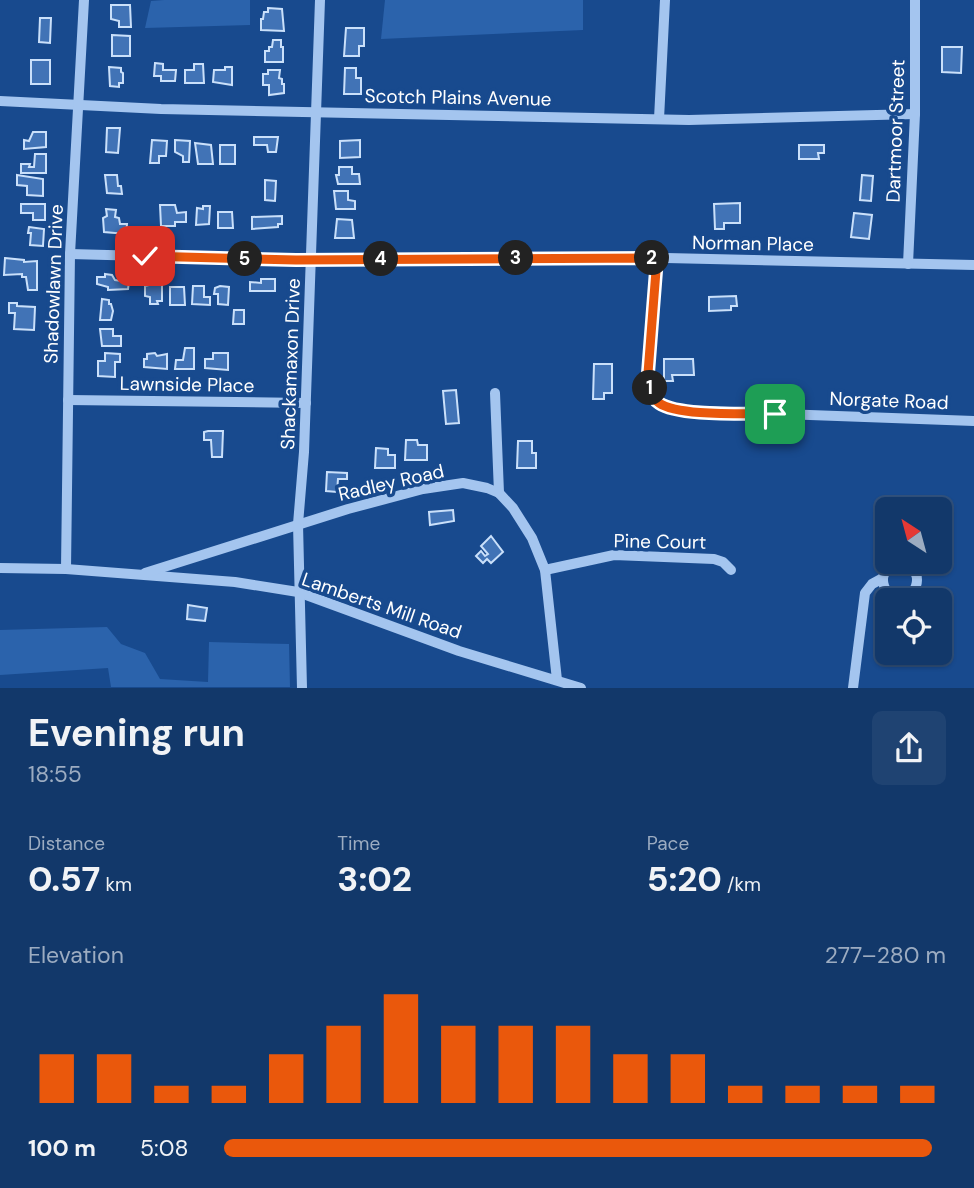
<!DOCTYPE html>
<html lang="en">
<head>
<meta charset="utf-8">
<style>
  body { margin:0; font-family:"DM Sans",sans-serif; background:#1f4372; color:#f1f3f6; height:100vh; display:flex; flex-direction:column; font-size:26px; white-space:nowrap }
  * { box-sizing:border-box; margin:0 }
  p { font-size:23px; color:#9cacc1 }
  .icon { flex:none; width:38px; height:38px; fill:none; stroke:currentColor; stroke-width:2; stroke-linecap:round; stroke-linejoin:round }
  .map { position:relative; height:688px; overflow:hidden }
  .sheet { display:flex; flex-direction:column; background:#12386a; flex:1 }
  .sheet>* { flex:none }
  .needle { width:46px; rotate:324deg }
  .tools { position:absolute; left:875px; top:497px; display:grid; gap:14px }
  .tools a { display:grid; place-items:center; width:77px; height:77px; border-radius:10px; background:#12386a; box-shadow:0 2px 5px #0004,0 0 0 2px #31527e; font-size:35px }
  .pin { position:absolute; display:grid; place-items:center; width:60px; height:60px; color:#fff; margin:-30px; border-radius:14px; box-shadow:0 4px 10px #0006 }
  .km { position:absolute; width:35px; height:35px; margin:-18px; border-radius:50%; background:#222; color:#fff; font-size:19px; line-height:35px; text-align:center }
  .round { display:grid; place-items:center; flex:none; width:74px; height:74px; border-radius:10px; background:#1f4372 }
  .summary { display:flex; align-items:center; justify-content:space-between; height:119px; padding:0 28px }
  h1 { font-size:38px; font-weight:700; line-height:52px }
  .metrics { display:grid; grid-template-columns:repeat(3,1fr); gap:10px; height:119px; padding:7px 28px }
  .metrics div { display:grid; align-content:center }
  .metrics b { font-size:35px; font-weight:700 }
  .metrics small { font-size:19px; font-weight:400 }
  .metrics p { font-size:19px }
  .chart { height:196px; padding:14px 28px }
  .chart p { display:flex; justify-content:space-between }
  .chart svg { width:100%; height:126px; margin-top:7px; stroke:#ea580c; stroke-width:6 }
  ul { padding:0 28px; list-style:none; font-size:23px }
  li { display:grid; grid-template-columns:112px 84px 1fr; align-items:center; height:52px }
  li i { height:18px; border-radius:9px; background:#ea580c }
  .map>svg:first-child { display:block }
  .green { fill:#2b63ac }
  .building { fill:#4173b6; stroke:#cae0fa; stroke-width:2 }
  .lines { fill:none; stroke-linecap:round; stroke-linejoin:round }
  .minor { stroke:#a4c5ef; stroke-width:10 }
  .route-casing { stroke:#fff; stroke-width:14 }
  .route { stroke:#ea580c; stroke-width:9 }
  .labels { text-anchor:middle; stroke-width:7; stroke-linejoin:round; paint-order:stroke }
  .street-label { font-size:19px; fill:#fff; stroke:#184a8e }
</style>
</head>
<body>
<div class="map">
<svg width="974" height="688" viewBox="0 0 974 688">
  <rect width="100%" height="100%" fill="#184a8e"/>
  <g class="green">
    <path d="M164 0H250V25L145 28 151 1Z"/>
    <path d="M385 0H583V30L381 39Z"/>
    <path d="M107 627 121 644 145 653 160 679 208 682 209 642 289 644 290 687H111L108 668 0 675V630Z"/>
  </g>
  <g class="building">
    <path d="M111 5H130L131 27H119V21L111 19Z"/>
    <path d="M268 8 282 9 284 31 261 30V19H263L264 12H268Z"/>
    <path d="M40 18H51L50 43 39 42Z"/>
    <path d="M346 28H364V46H359V56H344Z"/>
    <path d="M112 35 130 36V56H112Z"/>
    <path d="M273 40H281V47H283V62H265V51H269V47H272Z"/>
    <path d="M942 47H962L961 73 942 72Z"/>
    <rect x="31" y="60" width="19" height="24"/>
    <path d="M155 63 163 64V70H176L175 81H161V76H154Z"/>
    <path d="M194 64H203L204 83H185V70H194Z"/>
    <path d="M109 67 121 68V72L123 73V83H119V87L110 86Z"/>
    <path d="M225 67H232V85L213 82 214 70H225Z"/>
    <path d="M345 68H356V78H361V94H344Z"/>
    <path d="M268 70H280L279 78 282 79V84H284V93L269 95V85H263V74H268Z"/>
    <path d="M107 128H120L118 153 106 152Z"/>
    <path d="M33 132H46V147L24 149V140L29 141Z"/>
    <path d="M254 137H278L276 152H268L267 145H254Z"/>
    <path d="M152 140 167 141 166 156H159V163H150Z"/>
    <path d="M175 140 190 141 189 162H183V156L175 152Z"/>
    <path d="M360 140V157L340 158V141Z"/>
    <path d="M195 143 211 145 213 164H198Z"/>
    <rect x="220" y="145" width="15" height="19"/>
    <path d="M799 145H824V153H818L819 159H799Z"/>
    <path d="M35 154H46V173H21V164H30L29 167H34Z"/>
    <path d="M339 167H352V174H359L360 184H338L336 175H339Z"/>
    <path d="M17 175 43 179V196L27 195V186L17 185Z"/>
    <path d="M105 175H117L118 186H121L122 194 107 193Z"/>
    <path d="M862 175 873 176 871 201 860 200Z"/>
    <path d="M265 180 276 181 275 201 265 200Z"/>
    <path d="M334 191H348V200L355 201V209H336Z"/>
    <path d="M740 203V223H724V229H715L714 204Z"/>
    <path d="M21 204H45V220H33V213H21Z"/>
    <path d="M160 205H175L177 213 186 212V222H175V226H161Z"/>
    <path d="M203 206H210L209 224 196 225 197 208 203 209Z"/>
    <path d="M106 209 116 210 115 217 119 218 120 224H127L126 234 104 232 103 218 107 216Z"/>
    <path d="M218 212H232L233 228H218Z"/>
    <path d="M854 213 872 215 869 239 851 237Z"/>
    <path d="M282 216V224H278V227L252 229V217Z"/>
    <path d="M337 219 352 220 354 238H335Z"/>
    <path d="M29 227 44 229 43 246 30 245 31 233H28Z"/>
    <path d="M5 258 24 260V262L37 261V290H28L26 277H22V274L4 275Z"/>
    <path d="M105 274 112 275 115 280 129 282 128 289 108 290V287L97 284V277H105Z"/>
    <path d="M261 279H275V291H250V282L261 283Z"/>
    <path d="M149 285H162V301H157L158 304H150V297L145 296V286Z"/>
    <path d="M193 286H204V297H210V305L192 304Z"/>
    <path d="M220 286 229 287 228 305 218 304V294H214L215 288Z"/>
    <path d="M170 287H184L185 305H170Z"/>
    <path d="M736 296 737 306H731V310L709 311V297Z"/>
    <path d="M102 299 109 300V304H111L113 311 111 320H100Z"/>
    <path d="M9 303H17V306L35 307 34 330 14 329 15 313H9Z"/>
    <path d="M234 310H244V324H233Z"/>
    <path d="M100 329H113V336H121V346H102Z"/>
    <path d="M185 348H194V369H175L176 360H183Z"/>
    <path d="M105 353 120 354V362H115V377L98 376V361H105Z"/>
    <path d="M155 353 157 356 167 354V369L144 367V359H147V354Z"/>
    <path d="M213 353H228V370L205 368V359H213Z"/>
    <path d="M664 359H693L694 375H672L673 381H664Z"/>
    <path d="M594 364H612V393H604V399H593Z"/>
    <path d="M456 390 459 423 446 424 443 391Z"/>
    <path d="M208 431H223L222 457H212L211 440H204V432Z"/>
    <path d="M406 440H417L418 445H427V460H405Z"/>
    <path d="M518 441H532V453H536V468H517Z"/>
    <path d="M376 448 388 449V455H395V468H375Z"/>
    <path d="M327 472 347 473V479H338L337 492 326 491Z"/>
    <path d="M453 510 454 521 430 525 429 512Z"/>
    <path d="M491 536 503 552 491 563 487 559 483 563 476 556 481 551 485 556 488 554 481 546Z"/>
    <path d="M188 605 207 608 205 621 187 619Z"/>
  </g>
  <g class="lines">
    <g class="minor">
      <path d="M0 101 161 109 689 120 915 114"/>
      <path d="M659 119 665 0"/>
      <path d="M70 254 296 260 623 257 974 265"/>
      <path d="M657 258 648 373C651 397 653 401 675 410L974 421"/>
      <path d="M908 264 915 114V0"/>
      <path d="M495 393 499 493"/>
      <path d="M68 400 306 403"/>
      <circle cx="900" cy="580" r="17"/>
      <path d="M0 568 66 569 235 582 298 592 459 651 581 688"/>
      <path d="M66 569 70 254 84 0"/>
      <path d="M545 570 614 555 714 559 723 562 731 570"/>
      <path d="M145 573 348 509 423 489 463 483 487 488 499 493 513 508 532 538 545 570 557 680"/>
      <path d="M302 688 298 524 304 452 320 0"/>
      <path d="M853 688 865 593 872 584 883 578"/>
    </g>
  </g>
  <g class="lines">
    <defs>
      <path id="route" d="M145 256 296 260 657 258 648 373C649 384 650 397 659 403 679 417 749 413 775 414"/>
    </defs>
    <use href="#route" class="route-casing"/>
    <use href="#route" class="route"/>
  </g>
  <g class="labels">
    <g class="street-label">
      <text transform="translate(458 97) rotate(1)" y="7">Scotch Plains Avenue</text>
      <text transform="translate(895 131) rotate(-88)" y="7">Dartmoor Street</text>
      <text transform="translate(753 243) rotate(1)" y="7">Norman Place</text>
      <text transform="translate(53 284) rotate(-88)" y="7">Shadowlawn Drive</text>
      <text transform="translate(290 364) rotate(-88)" y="7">Shackamaxon Drive</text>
      <text transform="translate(187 384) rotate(1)" y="7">Lawnside Place</text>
      <text transform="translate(889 400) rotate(2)" y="7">Norgate Road</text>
      <text transform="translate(391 482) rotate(-13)" y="7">Radley Road</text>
      <text transform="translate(660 541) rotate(1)" y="7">Pine Court</text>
      <text transform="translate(382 605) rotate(19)" y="7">Lamberts Mill Road</text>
    </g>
  </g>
</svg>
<div class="tools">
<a><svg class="needle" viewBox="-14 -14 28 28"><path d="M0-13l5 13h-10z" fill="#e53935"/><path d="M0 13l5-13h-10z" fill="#9cacc1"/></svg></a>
<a><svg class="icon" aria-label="locate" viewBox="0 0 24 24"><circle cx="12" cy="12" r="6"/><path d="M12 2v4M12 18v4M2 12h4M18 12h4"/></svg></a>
</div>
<div class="pin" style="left:775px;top:414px;background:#1e9e55"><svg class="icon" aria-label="arrive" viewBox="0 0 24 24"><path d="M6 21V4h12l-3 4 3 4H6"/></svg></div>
<div class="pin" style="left:145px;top:256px;background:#d93025"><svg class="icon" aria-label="check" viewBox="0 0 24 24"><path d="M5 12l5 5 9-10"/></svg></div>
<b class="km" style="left:650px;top:388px">1</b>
<b class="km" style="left:652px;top:258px">2</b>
<b class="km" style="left:516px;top:258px">3</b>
<b class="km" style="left:381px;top:259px">4</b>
<b class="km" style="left:245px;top:259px">5</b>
</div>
<section class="sheet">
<div class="summary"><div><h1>Evening run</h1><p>18:55</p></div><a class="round"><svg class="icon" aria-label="share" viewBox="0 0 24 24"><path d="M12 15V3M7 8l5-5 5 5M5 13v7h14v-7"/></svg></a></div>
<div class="metrics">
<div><p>Distance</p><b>0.57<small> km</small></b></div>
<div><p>Time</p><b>3:02</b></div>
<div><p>Pace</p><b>5:20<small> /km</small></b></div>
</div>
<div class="chart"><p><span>Elevation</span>277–280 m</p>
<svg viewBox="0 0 160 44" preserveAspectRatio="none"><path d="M5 44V27M15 44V27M25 44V38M35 44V38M45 44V27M55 44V17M65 44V6M75 44V17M85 44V17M95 44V17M105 44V27M115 44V27M125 44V38M135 44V38M145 44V38M155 44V38"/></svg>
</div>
<ul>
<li><b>100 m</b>5:08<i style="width:98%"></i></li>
</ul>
</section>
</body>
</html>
